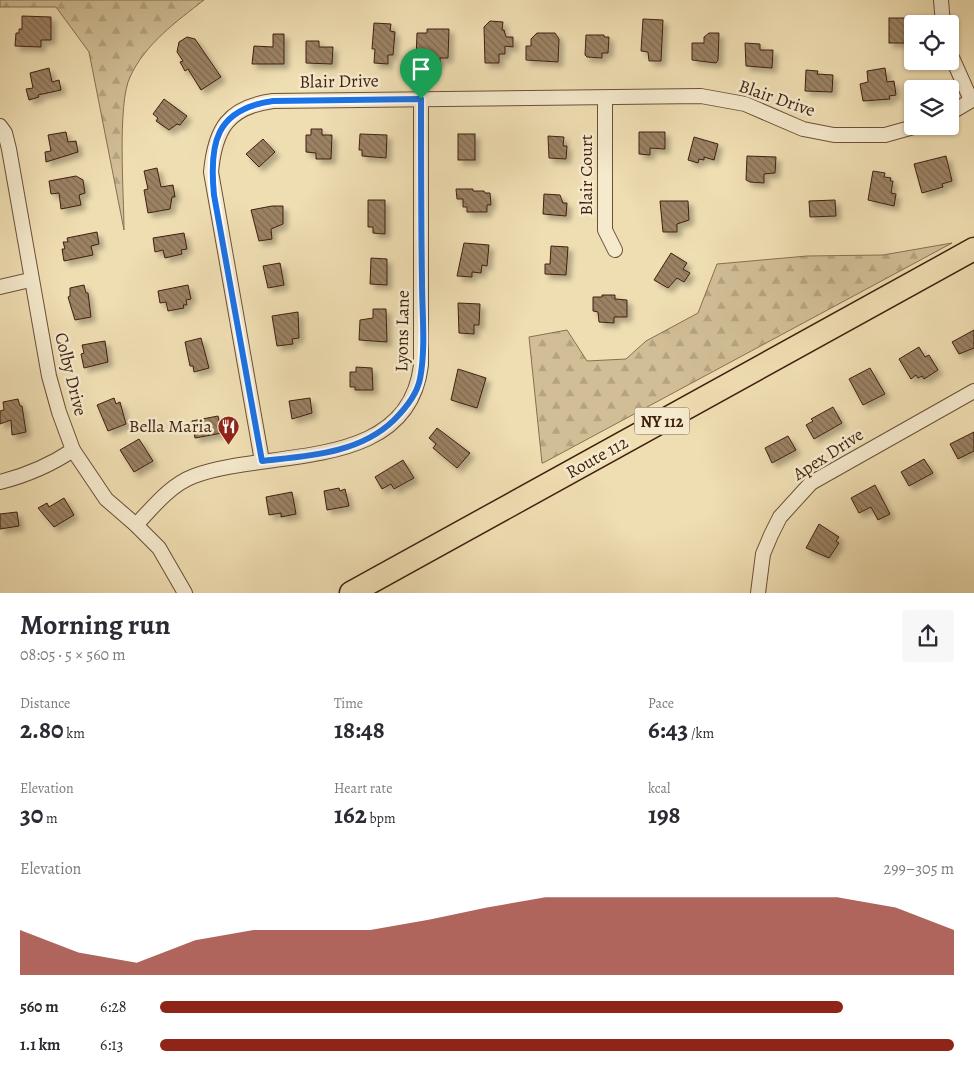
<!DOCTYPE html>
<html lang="en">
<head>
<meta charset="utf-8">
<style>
  body { margin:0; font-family:Alegreya,serif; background:#f7f7f7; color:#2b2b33; height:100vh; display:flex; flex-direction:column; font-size:19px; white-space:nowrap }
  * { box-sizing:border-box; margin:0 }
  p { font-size:16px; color:#7c7c81 }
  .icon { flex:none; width:28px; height:28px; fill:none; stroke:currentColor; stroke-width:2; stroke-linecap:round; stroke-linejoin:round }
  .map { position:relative; height:593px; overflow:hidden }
  .sheet { display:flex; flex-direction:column; background:#fff; flex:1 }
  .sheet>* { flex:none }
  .fabs { position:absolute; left:904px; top:15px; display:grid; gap:10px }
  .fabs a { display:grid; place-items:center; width:55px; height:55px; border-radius:5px; background:#fff; box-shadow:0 1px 4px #0004; font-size:25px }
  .pin { position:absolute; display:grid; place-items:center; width:42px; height:42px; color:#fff; margin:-51px -21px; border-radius:50% 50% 50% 0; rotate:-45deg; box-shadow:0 0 5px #0007 }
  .pin .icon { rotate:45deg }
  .round { display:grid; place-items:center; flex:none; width:52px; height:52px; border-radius:5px; background:#f7f7f7 }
  .summary { display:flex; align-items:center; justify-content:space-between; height:85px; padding:0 20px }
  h1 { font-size:28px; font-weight:600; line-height:38px }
  .stats { display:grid; grid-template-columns:repeat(3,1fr); gap:8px; height:85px; padding:5px 20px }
  .stats div { display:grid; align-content:center }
  .stats b { font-size:25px; font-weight:600 }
  .stats small { font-size:14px; font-weight:400 }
  .stats p { font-size:14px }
  .chart { height:140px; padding:10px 20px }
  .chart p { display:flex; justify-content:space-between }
  .chart svg { width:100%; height:90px; margin-top:5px; fill:#8f2418; opacity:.7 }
  ul { padding:0 20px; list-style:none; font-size:16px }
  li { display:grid; grid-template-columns:80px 60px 1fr; align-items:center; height:38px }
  li i { height:12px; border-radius:6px; background:#8f2418 }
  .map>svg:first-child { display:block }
  .forest { fill:url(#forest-firs); stroke:#896e53 }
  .building { fill:url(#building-back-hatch); stroke:#411f10; filter:url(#shadow) }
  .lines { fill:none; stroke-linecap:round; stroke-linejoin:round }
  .street-casing { stroke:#6c4f38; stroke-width:16 }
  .primary-casing { stroke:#411f10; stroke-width:25 }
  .street { stroke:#f5eacd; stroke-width:14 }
  .primary { stroke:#efdeb2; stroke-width:22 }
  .route-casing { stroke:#fff; stroke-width:10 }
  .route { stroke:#1a73e8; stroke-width:6 }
  .labels { text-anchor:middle; stroke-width:5; stroke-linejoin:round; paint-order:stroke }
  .shield { fill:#f5eacd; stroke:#775c49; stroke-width:1 }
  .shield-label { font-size:16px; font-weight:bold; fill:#411f10 }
  .street-label { font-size:18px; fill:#411f10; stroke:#f5eacd }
  .poi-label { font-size:18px; fill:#411f10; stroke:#f5eacd; text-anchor:end }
</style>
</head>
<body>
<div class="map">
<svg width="974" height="593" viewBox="0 0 974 593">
  <defs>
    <pattern id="forest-firs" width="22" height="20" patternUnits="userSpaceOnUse" patternTransform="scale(1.25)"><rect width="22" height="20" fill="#d1be96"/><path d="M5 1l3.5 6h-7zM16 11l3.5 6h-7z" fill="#b5a380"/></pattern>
    <pattern id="building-back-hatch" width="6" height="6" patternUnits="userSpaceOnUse" patternTransform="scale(1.25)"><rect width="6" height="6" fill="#9b8264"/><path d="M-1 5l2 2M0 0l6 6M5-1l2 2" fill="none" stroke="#806a51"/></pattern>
    <filter id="shadow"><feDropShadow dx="4.5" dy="4.5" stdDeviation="2.5" flood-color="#0004"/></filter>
  </defs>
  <rect width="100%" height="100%" fill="#efdeb2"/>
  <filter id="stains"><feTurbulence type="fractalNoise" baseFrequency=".004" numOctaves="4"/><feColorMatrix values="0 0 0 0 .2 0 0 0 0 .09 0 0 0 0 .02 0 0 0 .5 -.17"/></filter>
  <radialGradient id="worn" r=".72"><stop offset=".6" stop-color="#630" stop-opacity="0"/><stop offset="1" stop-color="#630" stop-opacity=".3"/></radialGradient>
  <g class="forest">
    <path d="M0 0H204C177 21 145 44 130 77 117 104 124 196 124 230L89 52 56 7H0Z"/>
    <path d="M952 243 543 463H542L529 337 567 330 587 361 626 359 646 341 698 313 717 264 807 256 883 255Z"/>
  </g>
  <g class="building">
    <path d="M22 16 51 17V40H41V47L15 46 16 33H19V29H22Z"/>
    <rect x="889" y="18" width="17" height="25"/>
    <path d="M643 19 663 20 661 61H649L648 52 641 51Z"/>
    <path d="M490 21 503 22 502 30H504L506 37H513V47L505 46V54H499V63H485L484 27Z"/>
    <path d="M374 23 391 24 390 31 395 32 393 55H388V64L374 63 375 49H372Z"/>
    <path d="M427 29H449L448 58H440V63L416 60 417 33H427Z"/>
    <path d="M537 33H555L559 39 558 62 526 60V46H531V39Z"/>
    <path d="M709 33H719L718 60 716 63 692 60V43H704V37Z"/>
    <path d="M273 34H284V64H252L254 46 273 47Z"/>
    <path d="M586 35H604V37H609L608 53H602V58L587 57 585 55Z"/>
    <path d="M187 37 195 39 221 77 201 90 188 69 185 71 180 62 183 61 177 52 179 42Z"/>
    <path d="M306 41H319V47H333L332 64 306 63Z"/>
    <path d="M745 43 760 44V50H773L772 68 746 66Z"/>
    <path d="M49 68 52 82 59 80 61 90 38 95 39 97 29 100 26 89 33 88 30 73Z"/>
    <path d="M885 68 887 82 894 81 896 95 889 96 890 99 863 101 860 84 868 82 867 71Z"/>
    <path d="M806 70 818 71 817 74 833 75 832 92 805 91Z"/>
    <path d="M164 99 187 116 180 125 177 124 169 130 156 121 158 118 153 114Z"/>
    <path d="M311 129H322V135H332L331 159H316V153L306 152V135H311Z"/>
    <path d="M66 132 68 142 76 141 78 152 46 162 45 152 51 151 48 135Z"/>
    <path d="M639 132H665V149L650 148V155L639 154Z"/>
    <path d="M360 134 387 135 386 158 362 156V150H359Z"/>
    <rect x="458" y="134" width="17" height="26"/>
    <path d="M548 136 564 137 563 146H567L566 159 549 158Z"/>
    <path d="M694 137 718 144 714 160 704 157V160L699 159 698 163 688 160Z"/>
    <path d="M263 139 275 152 259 167 246 154Z"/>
    <path d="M747 156 776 157 775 173 764 174V183L750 182 746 180Z"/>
    <path d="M946 156 952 181 942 184 943 187 922 193 914 164Z"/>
    <path d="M157 168 161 187 173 185 175 197H172L170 209 148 213 144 190 148 189 144 171Z"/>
    <path d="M873 171 885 173 884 177 891 178 890 181H893L891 193 896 194 894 206 868 200Z"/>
    <path d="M76 176 83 180 85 193 79 195 81 205 61 209 59 193 51 194 49 181Z"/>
    <path d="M456 189H473V191H484L485 193H490L491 205H487V212H467V207H463V199H457Z"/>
    <path d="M544 194 560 195 563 203H567L566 216 543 214Z"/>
    <path d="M368 200H385V234L373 233V227H368Z"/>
    <path d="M835 200 836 216 810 217 809 201Z"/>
    <path d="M660 201H688L689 220 677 224V232H663Z"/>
    <path d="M272 206H283V224L271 229 272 239 259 241 251 210Z"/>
    <path d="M97 232 99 244 91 246 93 255 64 261 62 249H65L63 242H68L67 238Z"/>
    <path d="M184 233 187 249 181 250 182 254 165 258 163 250 155 252 153 238Z"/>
    <path d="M464 243 489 245 487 266 482 265 481 273 472 272V277L457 276Z"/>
    <path d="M551 246 568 247 566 275 545 274V264H550Z"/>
    <path d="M671 253 687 263 683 269 690 273 684 282 677 278 668 288 654 280Z"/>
    <path d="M371 258 387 259V285L370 284Z"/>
    <path d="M280 263 284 285 268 288 263 266Z"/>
    <path d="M84 285 86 293H88L91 317 75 320 68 297 70 296V288Z"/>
    <path d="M188 285 191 299 186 300 187 305H183L184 308 168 311 166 302 160 303 158 291Z"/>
    <path d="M602 295H615V299L627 300V317H614V323L599 322 598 312 593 311V297H602Z"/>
    <path d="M458 303 480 304 479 325H474V334L459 333Z"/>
    <path d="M373 309H386L387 342 359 340 360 320 373 318Z"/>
    <path d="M298 312 299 338 292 339 293 344 277 346 272 316Z"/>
    <path d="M974 330V348L959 354 952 342Z"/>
    <path d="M201 338 209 368 194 372 193 366H190L185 342Z"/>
    <path d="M105 341 108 362 84 368 81 354 84 353 82 345Z"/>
    <path d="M919 347 925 357 929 355 938 370 924 379 922 376 918 378 916 375 911 379 899 359Z"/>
    <path d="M356 367 372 368 373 390H355V387H350V372H356Z"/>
    <path d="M870 368 885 394 863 405 849 379Z"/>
    <path d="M458 369 486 378 477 408 451 400Z"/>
    <path d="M114 398 116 404 120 402 126 424 108 431 97 405Z"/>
    <path d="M310 398 312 413 292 419 289 401Z"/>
    <path d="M18 399 20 406H22L26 432 12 435 11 420 0 424V411L4 410 3 402Z"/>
    <path d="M833 407 842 423 814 439 806 425 813 421 811 419Z"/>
    <path d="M218 416 222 433 195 438 192 421Z"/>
    <path d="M437 428 470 453 457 468 433 448 436 444 429 438Z"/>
    <path d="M974 432V451L958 459 950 444Z"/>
    <path d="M788 436 796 450 772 463 765 448Z"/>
    <path d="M139 439 153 461 134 472 120 450Z"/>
    <path d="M924 459 933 473 909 486 901 472Z"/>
    <path d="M403 460 414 478 394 489 391 484 382 489 375 477Z"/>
    <path d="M875 485 890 514 878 520 871 507 859 513 851 498Z"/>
    <path d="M339 488 340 491 345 489 349 506 327 510 324 491Z"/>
    <path d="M292 492 296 514 281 517V513L269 515 266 497Z"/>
    <path d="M64 498 74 515 54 527 38 508 47 503 49 507Z"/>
    <path d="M17 512 19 526 0 529V514Z"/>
    <path d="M819 524 839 537 836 541 839 543 829 558 806 548Z"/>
  </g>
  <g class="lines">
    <defs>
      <g id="street">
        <path d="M941 0 943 24"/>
        <path d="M950 53 971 100"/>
        <path d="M605 98V230L615 250"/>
        <path d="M950 113 974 99"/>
        <path d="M0 126 5 133 9 149 49 376 59 412 73 450 106 499 136 525 159 548 185 593"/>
        <path d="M0 287 30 280"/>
        <path d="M262 461 211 172C215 129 228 107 273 101L701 96 745 104 803 129 834 135H885L917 126"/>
        <path d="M0 482C28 475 49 466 73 450"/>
        <path d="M136 525C153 507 170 485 194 476 268 448 408 474 421 365V99"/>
        <path d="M758 593 763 554 771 535 780 517 811 483 974 391"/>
      </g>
      <path id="primary" d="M351 593 974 249"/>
    </defs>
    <use href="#street" class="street-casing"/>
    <use href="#primary" class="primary-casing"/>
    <use href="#street" class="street"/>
    <use href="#primary" class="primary"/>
  </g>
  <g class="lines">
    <defs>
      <path id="route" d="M421 99C421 159 421 220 422 281 422 313 426 348 420 379 417 394 404 410 394 420 359 454 307 456 262 461L214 195C209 144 215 109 273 101Z"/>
    </defs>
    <use href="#route" class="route-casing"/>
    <use href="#route" class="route"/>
  </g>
  <defs>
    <symbol id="restaurant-pin" viewBox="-11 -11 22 30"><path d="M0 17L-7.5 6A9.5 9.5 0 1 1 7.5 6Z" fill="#8f2418" stroke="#f5eacd"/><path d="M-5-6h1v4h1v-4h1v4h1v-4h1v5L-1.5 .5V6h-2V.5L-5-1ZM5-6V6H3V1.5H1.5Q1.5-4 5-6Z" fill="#fff"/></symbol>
  </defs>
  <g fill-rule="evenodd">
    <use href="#restaurant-pin" x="216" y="414" width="25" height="34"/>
  </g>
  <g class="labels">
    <rect class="shield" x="634.5" y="407.5" width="55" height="27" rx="4"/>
    <g class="shield-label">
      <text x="662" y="427">NY 112</text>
    </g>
    <g class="street-label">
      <text transform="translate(339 81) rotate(-1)" y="6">Blair Drive</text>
      <text transform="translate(777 98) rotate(19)" y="6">Blair Drive</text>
      <text transform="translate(586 175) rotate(-90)" y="6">Blair Court</text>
      <text transform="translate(402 331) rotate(-89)" y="6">Lyons Lane</text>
      <text transform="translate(71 374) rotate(76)" y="6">Colby Drive</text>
      <text transform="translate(828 454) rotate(-33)" y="6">Apex Drive</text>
      <text transform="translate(597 457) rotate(-29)" y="6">Route 112</text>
    </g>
    <g class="poi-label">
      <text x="212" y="432">Bella Maria</text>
    </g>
  </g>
  <rect width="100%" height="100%" filter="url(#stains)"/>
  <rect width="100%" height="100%" fill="url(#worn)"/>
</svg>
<div class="fabs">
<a><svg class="icon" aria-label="locate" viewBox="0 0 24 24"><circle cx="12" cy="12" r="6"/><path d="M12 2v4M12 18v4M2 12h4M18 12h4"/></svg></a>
<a><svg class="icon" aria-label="layers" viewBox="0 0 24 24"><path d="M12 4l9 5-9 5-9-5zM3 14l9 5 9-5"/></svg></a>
</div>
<div class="pin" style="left:421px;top:99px;background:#1e9e55"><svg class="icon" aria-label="arrive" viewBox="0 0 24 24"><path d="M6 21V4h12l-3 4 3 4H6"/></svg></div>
</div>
<section class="sheet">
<div class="summary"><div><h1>Morning run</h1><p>08:05 · 5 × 560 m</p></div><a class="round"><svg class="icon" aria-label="share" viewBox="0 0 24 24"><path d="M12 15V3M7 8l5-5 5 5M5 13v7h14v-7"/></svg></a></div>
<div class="stats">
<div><p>Distance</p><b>2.80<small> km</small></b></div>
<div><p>Time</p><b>18:48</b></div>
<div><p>Pace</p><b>6:43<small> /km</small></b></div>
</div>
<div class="stats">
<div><p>Elevation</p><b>30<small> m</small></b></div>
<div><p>Heart rate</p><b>162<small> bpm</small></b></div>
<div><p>kcal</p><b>198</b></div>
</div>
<div class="chart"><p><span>Elevation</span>299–305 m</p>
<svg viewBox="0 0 160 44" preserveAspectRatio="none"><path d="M0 44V22L10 33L20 38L30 27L40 22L50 22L60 22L70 17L80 11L90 6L100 6L110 6L120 6L130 6L140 6L150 11L160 22V44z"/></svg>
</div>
<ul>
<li><b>560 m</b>6:28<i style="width:86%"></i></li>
<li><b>1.1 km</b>6:13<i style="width:100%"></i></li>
</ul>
</section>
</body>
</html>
